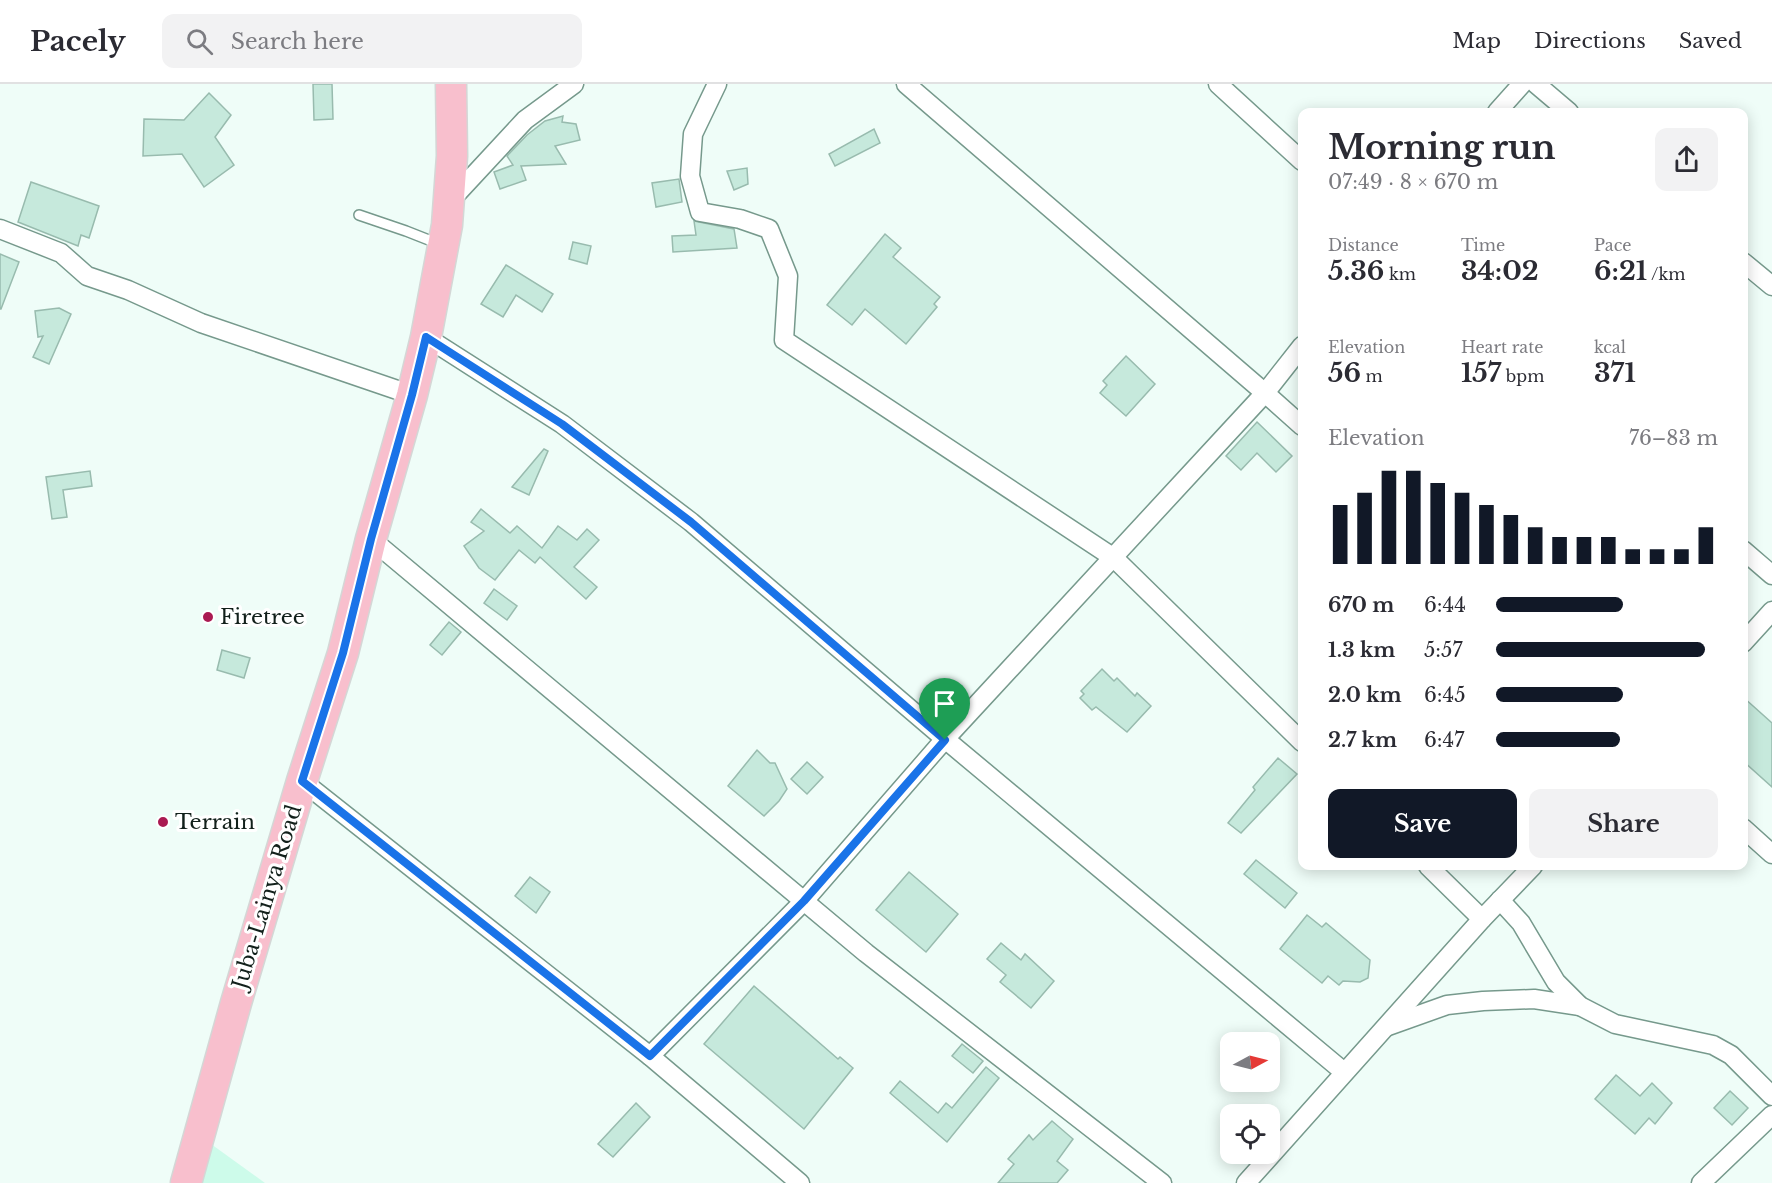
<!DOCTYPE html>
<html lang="en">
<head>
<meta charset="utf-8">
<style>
  body { margin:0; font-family:"Libre Baskerville",serif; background:#f2f2f3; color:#2b2b33; height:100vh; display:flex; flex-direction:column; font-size:22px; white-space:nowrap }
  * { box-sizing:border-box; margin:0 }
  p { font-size:20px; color:#7c7c81 }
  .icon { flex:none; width:33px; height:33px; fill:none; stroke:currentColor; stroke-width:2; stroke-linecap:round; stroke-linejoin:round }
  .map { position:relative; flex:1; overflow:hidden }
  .details { position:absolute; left:1298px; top:24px; width:450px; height:762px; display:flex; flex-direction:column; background:#fff; border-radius:12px; box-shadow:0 3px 15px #0003 }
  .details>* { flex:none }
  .needle { width:39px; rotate:83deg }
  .controls { position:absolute; left:1220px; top:948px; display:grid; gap:12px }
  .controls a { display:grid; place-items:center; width:60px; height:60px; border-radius:12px; background:#fff; box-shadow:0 3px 15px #0003; font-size:30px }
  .pin { position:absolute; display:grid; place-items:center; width:51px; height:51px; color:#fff; margin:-62px -26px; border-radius:50% 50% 50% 0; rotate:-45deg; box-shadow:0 0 6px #0007 }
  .pin .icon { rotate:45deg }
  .round { display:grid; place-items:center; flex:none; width:63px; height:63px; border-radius:12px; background:#f2f2f3 }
  .summary { display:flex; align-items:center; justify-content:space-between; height:102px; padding:0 30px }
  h1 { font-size:33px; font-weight:800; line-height:45px }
  .figures { display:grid; grid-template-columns:repeat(3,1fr); gap:9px; height:102px; padding:6px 30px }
  .figures div { display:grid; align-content:center }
  .figures b { font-size:26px; font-weight:800 }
  .figures small { font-size:16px; font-weight:400 }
  .figures p { font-size:16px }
  .chart { height:168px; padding:12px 30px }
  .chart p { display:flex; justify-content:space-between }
  .chart svg { width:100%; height:108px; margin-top:6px; stroke:#111827; stroke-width:6 }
  .button { display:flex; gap:12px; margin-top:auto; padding:12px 30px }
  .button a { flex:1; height:69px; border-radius:12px; background:#111827; color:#fff; font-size:24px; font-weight:800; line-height:69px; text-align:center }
  .button a+a { background:#f2f2f3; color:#2b2b33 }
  ul { padding:0 30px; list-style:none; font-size:20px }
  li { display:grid; grid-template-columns:96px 72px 1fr; align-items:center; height:45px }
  li i { height:15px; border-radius:8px; background:#111827 }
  header { display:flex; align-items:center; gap:36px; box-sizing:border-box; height:84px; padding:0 30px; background:#fff; border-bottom:2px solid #e1e1e2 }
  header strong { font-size:28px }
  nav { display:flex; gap:33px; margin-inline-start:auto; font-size:21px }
  .search { width:420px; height:54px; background:#f2f2f3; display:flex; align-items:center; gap:15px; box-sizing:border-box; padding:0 21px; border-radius:12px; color:#7c7c81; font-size:22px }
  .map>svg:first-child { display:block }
  .built { fill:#cdfbea }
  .building { fill:#c6e9dc; stroke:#98bbae; stroke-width:1.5 }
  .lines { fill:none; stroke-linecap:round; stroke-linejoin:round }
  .service-casing { stroke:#76998c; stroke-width:12 }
  .minor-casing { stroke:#76998c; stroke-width:21 }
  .primary-casing { stroke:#d4d7d6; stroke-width:33 }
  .service { stroke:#fff; stroke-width:9 }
  .minor { stroke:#fff; stroke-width:18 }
  .primary { stroke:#f8bfcd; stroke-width:30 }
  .route-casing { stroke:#fff; stroke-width:12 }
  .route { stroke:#1a73e8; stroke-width:8 }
  .poi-dot { fill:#aa1a52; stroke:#fff; stroke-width:2 }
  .labels { text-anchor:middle; stroke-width:6; stroke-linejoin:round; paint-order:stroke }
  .poi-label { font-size:21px; fill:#12201b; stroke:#fff; text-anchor:start }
  .street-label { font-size:21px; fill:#12201b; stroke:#fff }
</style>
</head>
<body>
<header>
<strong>Pacely</strong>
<div class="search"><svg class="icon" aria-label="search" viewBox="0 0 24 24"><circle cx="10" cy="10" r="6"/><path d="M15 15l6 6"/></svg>Search here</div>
<nav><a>Map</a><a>Directions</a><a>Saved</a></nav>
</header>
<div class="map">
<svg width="1772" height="1099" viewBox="0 0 1772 1099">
  <rect width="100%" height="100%" fill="#effdf8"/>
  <path class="built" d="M211 1060 265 1099H201Z"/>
  <g class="building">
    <path d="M313 0H332L333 35 314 36Z"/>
    <path d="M209 9 231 31 215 53 234 81 204 103 182 70 143 72 144 35 184 36Z"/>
    <path d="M563 32 562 38 576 40 580 56 555 62 566 80 521 82 526 96 500 105 494 88 513 81 507 72 527 51 545 37Z"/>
    <path d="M874 45 880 59 835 82 829 70Z"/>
    <path d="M747 84 748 100 734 106 727 87Z"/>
    <path d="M679 95 682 118 656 123 652 99Z"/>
    <path d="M31 98 99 122 89 154 81 151 78 162 18 138Z"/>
    <path d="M694 137 734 145 737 164 673 168 672 152 696 151Z"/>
    <path d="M885 150 901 164 893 173 940 213 934 220 937 223 906 260 865 225 852 241 827 221Z"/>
    <path d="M573 158 591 162 587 180 569 175Z"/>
    <path d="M0 170 19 178 1 225H0Z"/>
    <path d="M506 181 553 210 542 228 516 211 503 233 481 220Z"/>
    <path d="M59 224 71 230 49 280 33 273 43 252 38 253 35 227Z"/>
    <path d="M1126 272 1155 300 1126 332 1100 309 1107 301 1103 297Z"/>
    <path d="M1257 338 1292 372 1276 388 1257 369 1241 386 1226 372Z"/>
    <path d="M544 365 548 367 529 411 512 403Z"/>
    <path d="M90 387 92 402 63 406 67 433 52 435 46 393Z"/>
    <path d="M481 425 510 449 517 442 542 464 558 442 577 456 587 445 599 456 574 483 597 503 586 515 540 473 535 479 519 466 495 496 479 484 464 462 484 447 471 438Z"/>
    <path d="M494 505 517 522 507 536 484 519Z"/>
    <path d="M449 538 461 548 442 571 430 561Z"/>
    <path d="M222 566 250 574 244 594 217 586Z"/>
    <path d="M1102 585 1114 597 1117 594 1135 612 1137 609 1151 622 1127 648 1096 623 1092 626 1080 614 1084 610 1081 607Z"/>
    <path d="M1743 613 1772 639V703L1743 677Z"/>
    <path d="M757 666 770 679H775L787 705 779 717 764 732 728 702Z"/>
    <path d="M1278 674 1297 690 1241 749 1228 739 1255 706 1253 703Z"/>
    <path d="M807 678 823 693 807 710 791 695Z"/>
    <path d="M1256 776 1297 809 1285 824 1244 790Z"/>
    <path d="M909 788 958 830 926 868 876 826Z"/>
    <path d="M530 793 550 808 536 829 515 812Z"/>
    <path d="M1307 831 1322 843 1326 839 1370 876 1368 894 1360 898 1343 897 1339 901 1328 892 1322 899 1280 865Z"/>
    <path d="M1001 859 1021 876 1025 870 1054 897 1031 924 1000 898 1006 891 987 875Z"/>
    <path d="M754 902 838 975 840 973 853 984 804 1045 704 960Z"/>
    <path d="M962 960 983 977 973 989 952 972Z"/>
    <path d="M986 983 999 994 947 1058 890 1009 900 997 938 1029 946 1019 952 1024Z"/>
    <path d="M1616 991 1640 1012 1652 999 1672 1019 1655 1040 1649 1034 1635 1050 1595 1015Z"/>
    <path d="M1730 1007 1748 1024 1732 1041 1714 1024Z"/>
    <path d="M636 1019 650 1033 613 1073 598 1060Z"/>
    <path d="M1052 1037 1073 1055 1057 1077 1068 1086 1057 1099H998L1014 1080 1008 1075 1029 1051 1033 1056Z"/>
  </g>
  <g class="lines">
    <defs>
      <path id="service" d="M359 131 406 147 439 160"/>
      <g id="minor">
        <path d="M717 0 693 50 690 92 700 128 740 135 769 145 788 192 784 256 1114 474 1302 658"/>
        <path d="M906 0 1265 309 1302 342"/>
        <path d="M1218 0 1302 77"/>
        <path d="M1536 0 1569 28"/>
        <path d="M1497 28 1522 0"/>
        <path d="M449 118 525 36 574 0"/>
        <path d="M0 145 61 169 87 192 128 206 201 239 412 311"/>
        <path d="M1743 178 1772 202"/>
        <path d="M426 253 562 340 691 438 945 655 1344 988"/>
        <path d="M371 455 866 869 1162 1099"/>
        <path d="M1743 466 1772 491"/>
        <path d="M1743 559 1772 527"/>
        <path d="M302 697 650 972 804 817 945 655 1265 309 1302 262"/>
        <path d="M1743 744 1772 770"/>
        <path d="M1428 782 1482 835"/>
        <path d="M1500 816 1521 839 1556 898 1580 922 1615 940 1713 961 1731 971 1772 1012"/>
        <path d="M1388 942 1447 921 1483 917 1534 915 1580 922"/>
        <path d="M650 972 800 1099"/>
        <path d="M1246 1099 1482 835 1533 782"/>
        <path d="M1701 1099 1772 1031"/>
      </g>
      <path id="primary" d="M186 1099 236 919 302 697 343 569 371 455 412 311 426 253 447 141 452 72 451 0"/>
    </defs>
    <use href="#service" class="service-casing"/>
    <use href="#minor" class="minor-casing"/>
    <use href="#primary" class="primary-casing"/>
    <use href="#service" class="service"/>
    <use href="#minor" class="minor"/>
    <use href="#primary" class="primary"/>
  </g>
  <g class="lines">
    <defs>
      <path id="route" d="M426 253 562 340 691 438 945 656 804 817 650 972 302 697 343 569 371 455 412 311Z"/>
    </defs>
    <use href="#route" class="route-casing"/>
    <use href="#route" class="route"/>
  </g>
  <g class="poi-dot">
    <circle cx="208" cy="533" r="6"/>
    <circle cx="163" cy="738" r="6"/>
  </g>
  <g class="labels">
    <g class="poi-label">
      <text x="220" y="540">Firetree</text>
      <text x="175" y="745">Terrain</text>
    </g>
    <g class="street-label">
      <text transform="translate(267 813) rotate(-73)" y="7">Juba-Lainya Road</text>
    </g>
  </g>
</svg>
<div class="controls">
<a><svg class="needle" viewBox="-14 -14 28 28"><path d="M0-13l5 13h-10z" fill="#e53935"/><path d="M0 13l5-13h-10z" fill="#7c7c81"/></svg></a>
<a><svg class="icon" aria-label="locate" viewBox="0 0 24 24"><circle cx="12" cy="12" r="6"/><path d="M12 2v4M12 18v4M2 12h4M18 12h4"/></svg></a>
</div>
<div class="pin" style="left:945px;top:656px;background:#1e9e55"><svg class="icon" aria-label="arrive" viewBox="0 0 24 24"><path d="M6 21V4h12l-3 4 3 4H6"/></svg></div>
<section class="details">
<div class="summary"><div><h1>Morning run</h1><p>07:49 · 8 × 670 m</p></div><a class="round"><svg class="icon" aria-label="share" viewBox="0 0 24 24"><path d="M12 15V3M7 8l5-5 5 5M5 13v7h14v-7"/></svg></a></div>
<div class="figures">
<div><p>Distance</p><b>5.36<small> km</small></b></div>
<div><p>Time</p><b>34:02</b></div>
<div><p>Pace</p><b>6:21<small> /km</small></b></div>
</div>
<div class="figures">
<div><p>Elevation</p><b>56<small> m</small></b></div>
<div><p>Heart rate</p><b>157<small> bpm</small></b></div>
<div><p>kcal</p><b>371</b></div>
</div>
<div class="chart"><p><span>Elevation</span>76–83 m</p>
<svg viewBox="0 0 160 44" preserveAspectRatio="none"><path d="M5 44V20M15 44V15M25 44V6M35 44V6M45 44V11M55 44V15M65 44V20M75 44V24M85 44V29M95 44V33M105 44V33M115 44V33M125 44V38M135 44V38M145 44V38M155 44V29"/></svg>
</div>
<ul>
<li><b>670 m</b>6:44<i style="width:57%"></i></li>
<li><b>1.3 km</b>5:57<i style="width:94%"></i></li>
<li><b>2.0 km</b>6:45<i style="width:57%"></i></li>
<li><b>2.7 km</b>6:47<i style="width:56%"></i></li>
</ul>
<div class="button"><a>Save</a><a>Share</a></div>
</section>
</div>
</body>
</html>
